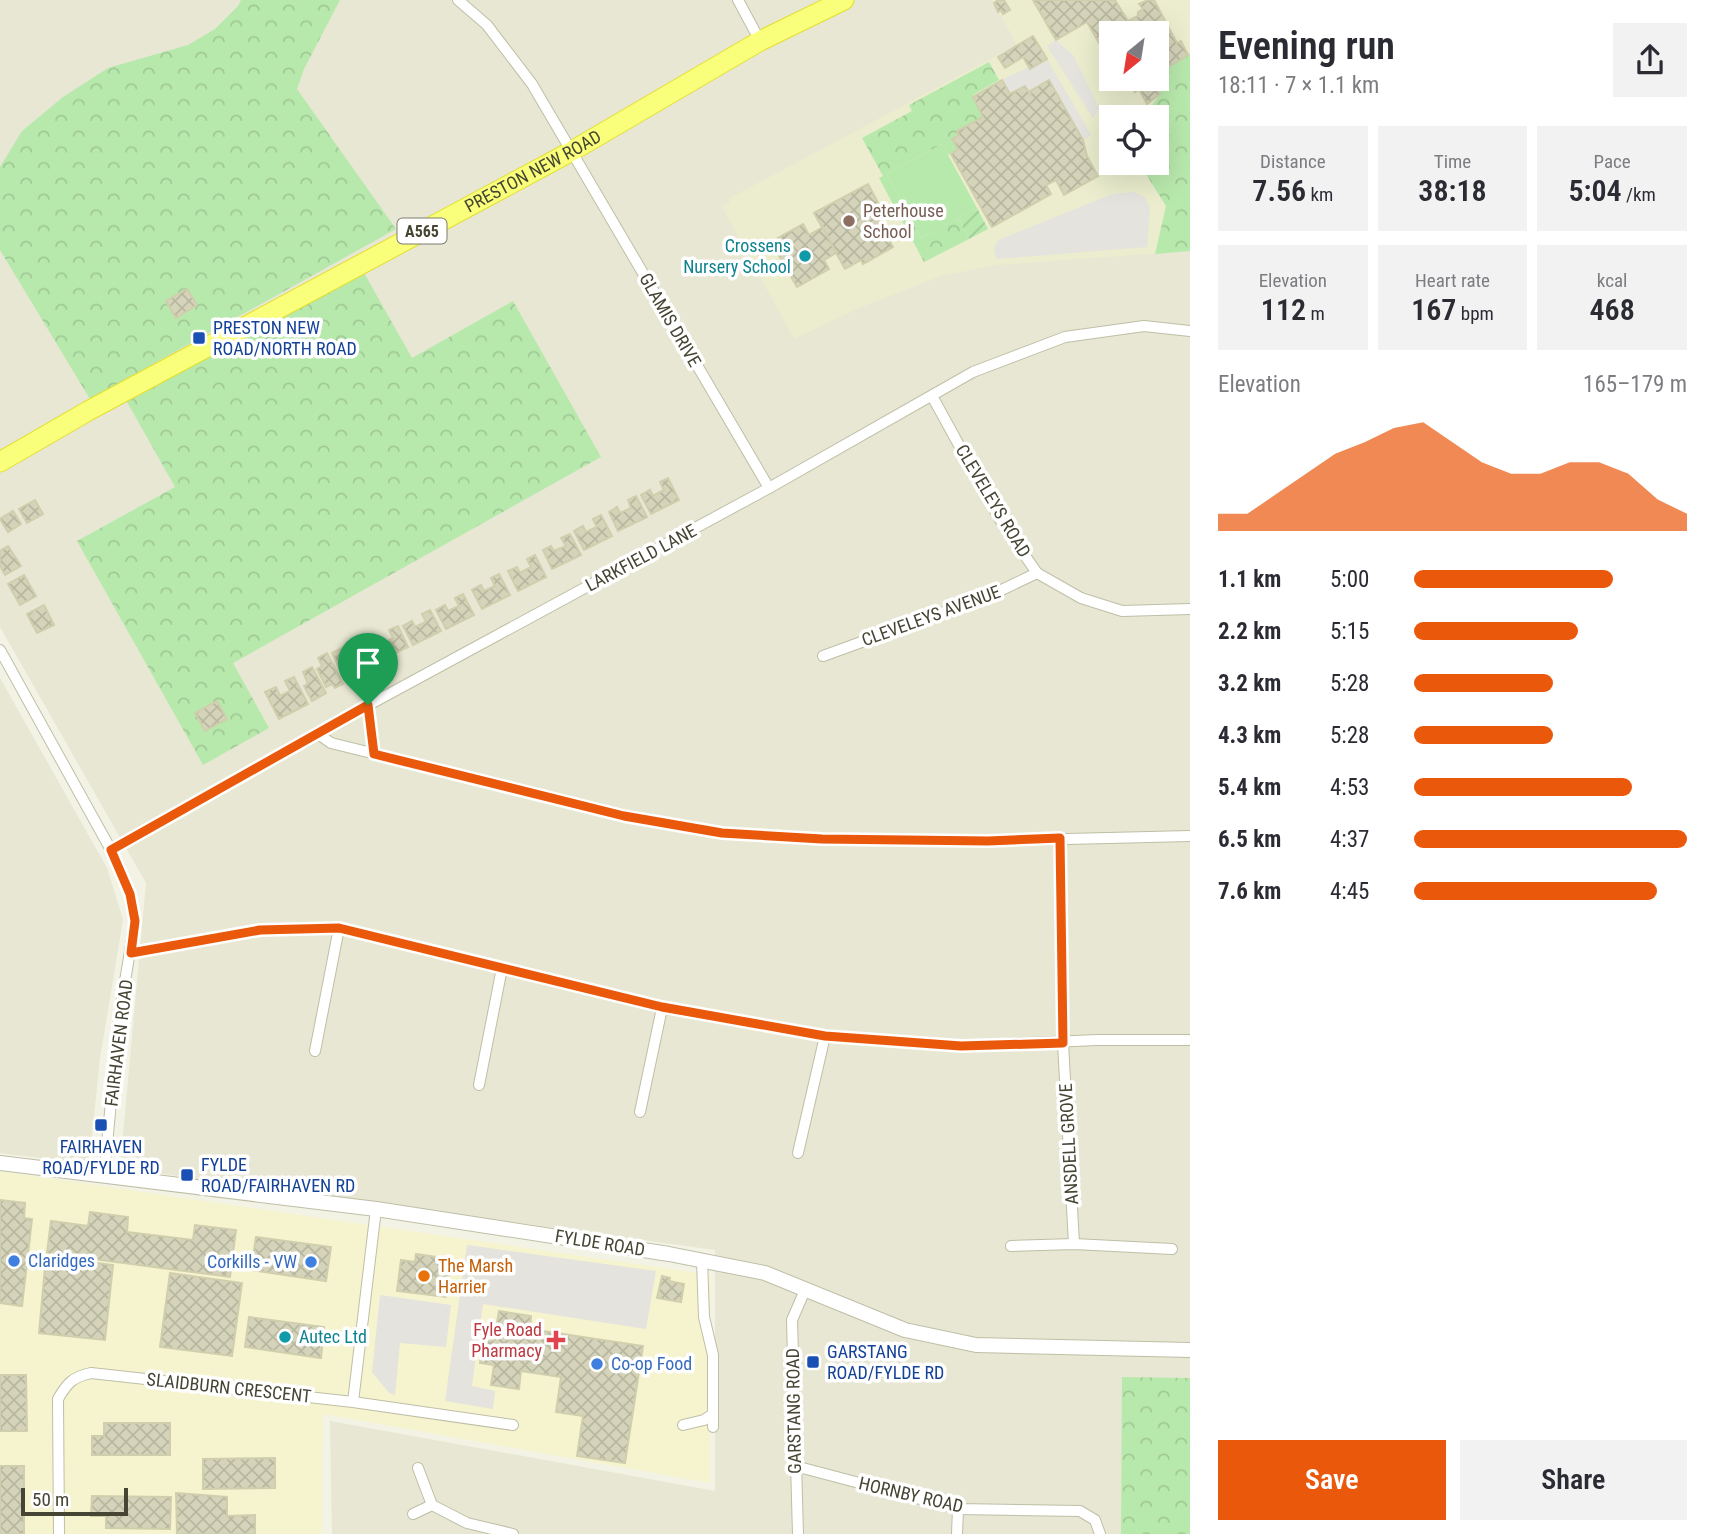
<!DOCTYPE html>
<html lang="en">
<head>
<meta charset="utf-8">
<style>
  body { margin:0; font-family:"Roboto Condensed",sans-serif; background:#f2f2f3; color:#2b2b33; height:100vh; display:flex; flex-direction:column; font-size:26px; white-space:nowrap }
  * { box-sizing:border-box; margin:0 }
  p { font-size:23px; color:#7c7c81 }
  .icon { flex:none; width:38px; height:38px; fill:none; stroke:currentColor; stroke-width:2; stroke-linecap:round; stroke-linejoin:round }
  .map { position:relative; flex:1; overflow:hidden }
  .panel { display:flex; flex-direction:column; background:#fff; width:525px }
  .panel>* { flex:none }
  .needle { width:46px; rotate:210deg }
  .buttons { position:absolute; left:1099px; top:21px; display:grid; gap:14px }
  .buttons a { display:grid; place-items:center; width:70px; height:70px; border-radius:0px; background:#fff; box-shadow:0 7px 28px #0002; font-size:35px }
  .scale { position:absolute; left:21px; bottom:18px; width:107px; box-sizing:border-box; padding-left:7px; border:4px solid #464534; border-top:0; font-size:19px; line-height:24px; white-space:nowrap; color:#464534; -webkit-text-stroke:5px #fff; paint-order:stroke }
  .pin { position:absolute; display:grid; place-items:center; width:60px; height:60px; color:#fff; margin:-72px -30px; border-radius:50% 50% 50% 0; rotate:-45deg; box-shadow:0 0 7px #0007 }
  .pin .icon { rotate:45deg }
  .round { display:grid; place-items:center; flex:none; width:74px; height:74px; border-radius:0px; background:#f2f2f3 }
  .overview { display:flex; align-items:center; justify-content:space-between; height:119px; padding:0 28px }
  h1 { font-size:38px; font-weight:600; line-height:52px }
  .metrics { display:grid; grid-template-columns:repeat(3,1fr); gap:10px; height:119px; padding:7px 28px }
  .metrics div { display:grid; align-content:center; border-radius:0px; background:#f2f2f3; text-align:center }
  .metrics b { font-size:30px; font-weight:600 }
  .metrics small { font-size:19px; font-weight:400 }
  .metrics p { font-size:19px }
  .chart { height:196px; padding:14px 28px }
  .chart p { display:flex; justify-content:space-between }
  .chart svg { width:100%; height:126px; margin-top:7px; fill:#ea580c; opacity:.7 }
  .button { display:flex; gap:14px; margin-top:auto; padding:14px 28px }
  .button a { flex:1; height:80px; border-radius:0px; background:#ea580c; color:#fff; font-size:28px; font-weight:600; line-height:80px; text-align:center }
  .button a+a { background:#f2f2f3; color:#2b2b33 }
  ul { padding:0 28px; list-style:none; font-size:23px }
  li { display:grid; grid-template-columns:112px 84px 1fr; align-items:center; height:52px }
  li i { height:18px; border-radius:9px; background:#ea580c }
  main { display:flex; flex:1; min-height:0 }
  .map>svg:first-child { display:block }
  .residential { fill:#e7e7d3; fill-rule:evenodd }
  .commercial { fill:#f6f3cf }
  .education { fill:#ebedce; fill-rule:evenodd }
  .grass { fill:#b8e9ac }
  .park { fill:url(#park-crowns) }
  .garden { fill:url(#garden-furrows) }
  .parking { fill:#e4e3dd }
  .building { fill:url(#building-cross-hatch); stroke:#d0cfad; stroke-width:2 }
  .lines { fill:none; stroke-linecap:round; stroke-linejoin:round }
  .minor-casing { stroke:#bfbfa7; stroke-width:12 }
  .tertiary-casing { stroke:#bfbfa7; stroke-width:16 }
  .trunk-casing { stroke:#e3df2f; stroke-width:21 }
  .minor { stroke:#fff; stroke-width:10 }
  .tertiary { stroke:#fff; stroke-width:14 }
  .trunk { stroke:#faff7b; stroke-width:19 }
  .route-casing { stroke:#fff; stroke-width:14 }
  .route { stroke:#ea580c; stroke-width:9 }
  .education-dot { fill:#8d6e63; stroke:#fff; stroke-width:2.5 }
  .culture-dot { fill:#0f9aa8; stroke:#fff; stroke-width:2.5 }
  .transit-dot { fill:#1a4fb4; stroke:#fff; stroke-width:2.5 }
  .shop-dot { fill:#3f7fe0; stroke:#fff; stroke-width:2.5 }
  .food-dot { fill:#e8710a; stroke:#fff; stroke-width:2.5 }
  .health-dot { fill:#e0444e; stroke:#fff; stroke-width:2.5 }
  .labels { text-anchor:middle; stroke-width:7; stroke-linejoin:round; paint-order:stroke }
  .shield { fill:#fff; stroke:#7e7d71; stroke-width:2 }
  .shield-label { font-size:16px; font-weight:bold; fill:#464534 }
  .street-label { font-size:18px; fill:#464534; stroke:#fff }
  .education-label { font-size:18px; fill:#785e54; stroke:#fff; text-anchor:start }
  .culture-label { font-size:18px; fill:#0d838f; stroke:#fff; text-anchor:end }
  .transit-label { font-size:18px; fill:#164399; stroke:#fff; text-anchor:start }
  .shop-label { font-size:18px; fill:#366cbe; stroke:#fff; text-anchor:start }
  .food-label { font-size:18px; fill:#c56008; stroke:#fff; text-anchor:start }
  .health-label { font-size:18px; fill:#be3a42; stroke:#fff; text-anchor:end }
</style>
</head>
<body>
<main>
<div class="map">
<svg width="1190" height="1534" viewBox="0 0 1190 1534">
  <defs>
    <pattern id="park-crowns" width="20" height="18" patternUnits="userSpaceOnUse" patternTransform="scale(1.75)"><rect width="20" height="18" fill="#b8e9ac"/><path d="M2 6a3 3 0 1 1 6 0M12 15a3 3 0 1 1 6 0" fill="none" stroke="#a0c995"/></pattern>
    <pattern id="garden-furrows" width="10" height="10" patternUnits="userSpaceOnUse" patternTransform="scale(1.75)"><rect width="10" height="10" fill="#b8e9ac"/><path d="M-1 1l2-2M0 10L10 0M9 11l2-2" fill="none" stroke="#a0c995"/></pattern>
    <pattern id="building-cross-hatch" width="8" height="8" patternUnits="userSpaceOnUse" patternTransform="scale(1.75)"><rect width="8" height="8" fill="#d5d4ba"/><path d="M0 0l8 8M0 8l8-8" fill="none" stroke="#b8b7a0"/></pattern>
  </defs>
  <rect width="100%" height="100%" fill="#f3f3e5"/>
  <g class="residential">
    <path d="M0 0H1190V1534H332L330 1421 715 1491V1250L120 1168 146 883 0 627ZM1111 33H1157V79H1111ZM1111 117H1157V163H1111Z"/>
    <path d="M0 678 107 868 123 920 100 1058 89 1164 0 1153Z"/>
  </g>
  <path class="commercial" d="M0 1171 711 1275 710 1483 323 1414 322 1534H0Z"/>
  <path class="education" d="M992 0H1190V251L998 265 941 276 859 308 794 339 722 207 730 202 728 199 1017 45ZM1111 33H1157V79H1111ZM1111 117H1157V163H1111Z"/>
  <path class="grass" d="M942 144 977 208 921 238 887 174Z"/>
  <g class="park">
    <path d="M241 0H340L304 69 297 89 396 229 90 399 0 250V167L22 131 63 97 108 68 188 45 215 29 238 6Z"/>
    <path d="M1190 53V251L1155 254 1166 206 1139 163H1157V117H1153V104L1160 94 1153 82 1164 75 1162 71Z"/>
    <path d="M989 62 999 80 973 95 983 117 957 131 959 135 952 139 958 149 948 155 942 144 887 174 921 238 958 218 969 239 924 262 879 178 883 176 862 138 912 111 909 105Z"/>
    <path d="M363 271 412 358 513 301 601 457 233 663 269 728 203 765 77 541 175 487 127 402Z"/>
    <path d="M1122 1377 1190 1378V1534H1121Z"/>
  </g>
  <path class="garden" d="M977 208 988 229 969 239 958 218Z"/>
  <g class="parking">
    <path d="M1056 40 1073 55 1099 108 1093 118 1047 46Z"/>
    <path d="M1047 59 1091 135 1083 140 1049 81 1030 91 1031 96 1025 86 1010 94 1002 80 1029 67 1031 69Z"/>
    <path d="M1134 192 1144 197 1150 207 1147 247 996 259 994 248 999 240 1112 194Z"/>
    <path d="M467 1245 656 1271 646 1329 483 1304 472 1386 495 1391 493 1409 445 1401Z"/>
    <path d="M380 1295 451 1305 446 1347 400 1343 395 1395 389 1393 372 1372Z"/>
  </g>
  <g class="building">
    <path d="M998 0H1004L1010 10 1003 14 1001 10 998 12 994 3Z"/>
    <path d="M1033 0H1115L1128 21 1138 16V12L1143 9 1139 4 1148 0H1154L1177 43 1181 41 1188 55 1162 71 1165 75 1153 82 1160 94 1147 104 1139 89 1135 92 1128 79H1157V33H1111V48L1104 52 1087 22 1056 40Z"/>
    <path d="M1033 36 1047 59 1030 69 1023 57 1005 68 998 57Z"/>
    <path d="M1002 80 1010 94 1025 86 1031 96 1030 91 1049 80 1083 140 1087 156 1098 176 1064 195 1056 180 1046 185 1051 194 992 227 951 154 958 149 952 139 959 135 957 131 983 117 973 97Z"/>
    <path d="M868 184 882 210 875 214 893 247 863 264 861 260 845 269 814 213Z"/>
    <path d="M803 224 809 235 823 227 836 253 824 260 829 269 797 287 771 242Z"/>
    <path d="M187 289 197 305 176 318 166 301Z"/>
    <path d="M668 478 679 500 651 514 641 495 650 490 653 496 664 490 660 482Z"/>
    <path d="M636 496 647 517 618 531 609 512 617 507 620 513 631 508 628 500Z"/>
    <path d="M35 500 43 514 27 523 19 509Z"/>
    <path d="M13 511 21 524 8 532 0 519Z"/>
    <path d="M601 515 612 536 584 550 574 531 583 526 586 532 597 527 593 519Z"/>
    <path d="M570 534 581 555 552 569 543 550 551 546 554 551 566 546 561 538Z"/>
    <path d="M8 546 21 566 5 575 0 566V551Z"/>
    <path d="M535 555 546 577 518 591 508 571 517 567 520 573 531 567 527 559Z"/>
    <path d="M499 574 510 595 482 609 472 590 481 585 484 591 495 586 491 578Z"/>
    <path d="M24 575 36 596 20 605 8 584Z"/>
    <path d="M463 594 474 615 446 629 436 610 445 605 448 611 459 606 455 598Z"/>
    <path d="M44 605 54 625 37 633 27 614Z"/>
    <path d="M430 610 441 631 413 645 403 626 412 621 415 627 426 622 422 614Z"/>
    <path d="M398 626 408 647 380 661 370 642 379 638 382 644 393 638 389 630Z"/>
    <path d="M360 638 374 665 345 680 332 653 342 648 346 657 356 652 351 642Z"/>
    <path d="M327 653 343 684 335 688 332 684 326 687 317 669 322 666 318 658Z"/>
    <path d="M312 667 326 693 312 701 304 686 308 684 303 672Z"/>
    <path d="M294 677 308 704 279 719 265 692 276 687 280 696 290 691 285 681Z"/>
    <path d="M217 701 227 719 205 731 195 713Z"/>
    <path d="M0 1200 25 1203 24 1218 32 1219 22 1306 0 1303Z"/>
    <path d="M90 1212 128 1217 127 1232 193 1240 195 1225 236 1230 230 1277 47 1253 51 1221 88 1226Z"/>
    <path d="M256 1237 331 1247 326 1281 251 1270Z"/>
    <path d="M416 1254 451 1259 446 1297 397 1291 401 1260 415 1262Z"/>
    <path d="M46 1256 113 1265 105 1340 39 1333Z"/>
    <path d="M170 1273 242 1283 232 1356 160 1347Z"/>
    <path d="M662 1276 670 1278 669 1281 684 1284 681 1302 657 1298Z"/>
    <path d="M499 1311 531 1316 530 1329 643 1346 625 1463 577 1456 583 1416 556 1412 561 1377 521 1371 519 1389 491 1385 494 1365 480 1363 483 1338 494 1340Z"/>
    <path d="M249 1317 324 1327 321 1358 245 1347Z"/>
    <path d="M0 1375H26L27 1431H0Z"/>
    <path d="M104 1423H170V1455H92V1436H104Z"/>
    <path d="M275 1458V1488L203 1489V1459Z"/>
    <rect x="0" y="1466" width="24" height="68"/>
    <path d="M176 1493 227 1497V1516L255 1515V1534H177Z"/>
    <path d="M92 1496 171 1497 170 1529 106 1528V1516H91Z"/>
  </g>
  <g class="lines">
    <defs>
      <g id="minor">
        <path d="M458 0 487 25 532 84 769 488"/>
        <path d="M738 0 760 41"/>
        <path d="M932 396 999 518 1037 573 1081 598 1122 611 1190 609"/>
        <path d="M0 650 111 850 130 894 135 921 119 1017 104 1176"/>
        <path d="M823 656 991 595 1037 573"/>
        <path d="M368 705 374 754"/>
        <path d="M317 733 331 743 624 815 722 833 822 839 988 841 1190 836"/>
        <path d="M1060 838 1063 1043 1074 1244"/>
        <path d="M111 850 317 733 769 488 973 372 1065 337 1144 326 1190 331"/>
        <path d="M131 953 260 930 339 928 662 1008 825 1036 961 1046 1097 1040H1190"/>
        <path d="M315 1051 339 928"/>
        <path d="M479 1085 502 968"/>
        <path d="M640 1112 662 1008"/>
        <path d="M798 1153 825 1036"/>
        <path d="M1011 1246 1074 1244 1172 1249"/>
        <path d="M702 1260 704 1317 713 1355V1427"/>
        <path d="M353 1402 513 1425"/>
        <path d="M683 1425 704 1420 713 1414"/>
        <path d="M795 1466 958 1509 1080 1511 1095 1520 1100 1534"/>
        <path d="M418 1468 432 1505 467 1523 513 1534"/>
        <path d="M413 1514 432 1505"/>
        <path d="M59 1534 58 1399C67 1383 73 1377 91 1373L353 1402 376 1209"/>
        <path d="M798 1534 792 1320 805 1290"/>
        <path d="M957 1534 958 1509"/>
      </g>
      <path id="tertiary" d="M0 1163 376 1209 669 1254 765 1273 905 1330 976 1345 1190 1350"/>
      <g id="trunk">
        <path id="s1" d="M0 462 88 411 572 151 760 41 844 0"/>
      </g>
    </defs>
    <use href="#minor" class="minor-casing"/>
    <use href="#tertiary" class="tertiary-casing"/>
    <use href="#trunk" class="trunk-casing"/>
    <use href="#minor" class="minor"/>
    <use href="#tertiary" class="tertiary"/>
    <use href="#trunk" class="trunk"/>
  </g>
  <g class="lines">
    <defs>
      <path id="route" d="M368 705 374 754 624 816 722 833 822 839 988 841 1060 838 1063 1043 961 1046 825 1036 662 1007 339 928 260 930 131 953 135 921 130 894 111 850Z"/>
    </defs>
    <use href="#route" class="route-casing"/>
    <use href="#route" class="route"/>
  </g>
  <circle class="education-dot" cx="849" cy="221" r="7"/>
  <g class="culture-dot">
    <circle cx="805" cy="256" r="7"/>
    <circle cx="285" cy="1337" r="7"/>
  </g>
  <g class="transit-dot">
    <rect x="192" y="331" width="14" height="14" rx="3.5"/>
    <rect x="94" y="1118" width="14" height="14" rx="3.5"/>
    <rect x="180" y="1168" width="14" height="14" rx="3.5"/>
    <rect x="806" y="1355" width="14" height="14" rx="3.5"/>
  </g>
  <g class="shop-dot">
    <circle cx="14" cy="1261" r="7"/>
    <circle cx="311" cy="1262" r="7"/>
    <circle cx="597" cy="1364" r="7"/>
  </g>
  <circle class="food-dot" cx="424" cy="1276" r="7"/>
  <path class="health-dot" d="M552.5 1329.5h7v7h7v7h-7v7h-7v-7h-7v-7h7z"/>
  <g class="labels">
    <rect class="shield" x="397.5" y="218.5" width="49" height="25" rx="5"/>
    <g class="shield-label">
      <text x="422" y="237">A565</text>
    </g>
    <g class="street-label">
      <text dy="6" stroke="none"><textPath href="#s1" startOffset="607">PRESTON NEW ROAD</textPath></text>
      <text transform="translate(670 320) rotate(60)" y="6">GLAMIS DRIVE</text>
      <text transform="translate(993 501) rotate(59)" y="6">CLEVELEYS ROAD</text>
      <text transform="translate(641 558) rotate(-28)" y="6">LARKFIELD LANE</text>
      <text transform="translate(931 616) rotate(-20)" y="6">CLEVELEYS AVENUE</text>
      <text transform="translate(119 1043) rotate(-83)" y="6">FAIRHAVEN ROAD</text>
      <text transform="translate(1069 1144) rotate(-93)" y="6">ANSDELL GROVE</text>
      <text transform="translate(600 1243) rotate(9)" y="6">FYLDE ROAD</text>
      <text transform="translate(229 1388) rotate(6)" y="6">SLAIDBURN CRESCENT</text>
      <text transform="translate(794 1411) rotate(-91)" y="6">GARSTANG ROAD</text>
      <text transform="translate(911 1495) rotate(13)" y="6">HORNBY ROAD</text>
    </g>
    <g class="education-label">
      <text x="863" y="217">Peterhouse<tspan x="863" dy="21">School</tspan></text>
    </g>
    <g class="culture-label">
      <text x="791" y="252">Crossens<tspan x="791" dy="21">Nursery School</tspan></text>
      <text x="299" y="1343" text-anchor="start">Autec Ltd</text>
    </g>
    <g class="transit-label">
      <text x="213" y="334">PRESTON NEW<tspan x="213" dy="21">ROAD/NORTH ROAD</tspan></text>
      <text x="101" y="1153" text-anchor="middle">FAIRHAVEN<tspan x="101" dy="21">ROAD/FYLDE RD</tspan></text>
      <text x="201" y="1171">FYLDE<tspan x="201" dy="21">ROAD/FAIRHAVEN RD</tspan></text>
      <text x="827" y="1358">GARSTANG<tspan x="827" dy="21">ROAD/FYLDE RD</tspan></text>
    </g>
    <g class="shop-label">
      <text x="28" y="1267">Claridges</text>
      <text x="297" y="1268" text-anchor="end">Corkills - VW</text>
      <text x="611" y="1370">Co-op Food</text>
    </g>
    <g class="food-label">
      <text x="438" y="1272">The Marsh<tspan x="438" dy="21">Harrier</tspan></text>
    </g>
    <g class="health-label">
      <text x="542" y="1336">Fyle Road<tspan x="542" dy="21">Pharmacy</tspan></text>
    </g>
  </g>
</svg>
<div class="buttons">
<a><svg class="needle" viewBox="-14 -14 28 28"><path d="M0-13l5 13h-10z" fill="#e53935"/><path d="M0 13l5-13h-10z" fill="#7c7c81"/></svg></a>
<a><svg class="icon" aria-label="locate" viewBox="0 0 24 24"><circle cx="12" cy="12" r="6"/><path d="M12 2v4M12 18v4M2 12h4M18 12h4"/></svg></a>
</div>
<div class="scale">50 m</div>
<div class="pin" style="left:368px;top:705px;background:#1e9e55"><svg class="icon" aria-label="arrive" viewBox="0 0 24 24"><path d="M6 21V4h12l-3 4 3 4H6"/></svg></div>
</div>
<section class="panel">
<div class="overview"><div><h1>Evening run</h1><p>18:11 · 7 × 1.1 km</p></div><a class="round"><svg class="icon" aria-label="share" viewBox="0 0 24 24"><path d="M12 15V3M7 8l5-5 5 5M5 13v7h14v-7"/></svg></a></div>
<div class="metrics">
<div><p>Distance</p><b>7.56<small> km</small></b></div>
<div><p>Time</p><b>38:18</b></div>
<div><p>Pace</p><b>5:04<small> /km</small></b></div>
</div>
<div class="metrics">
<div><p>Elevation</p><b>112<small> m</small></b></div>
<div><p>Heart rate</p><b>167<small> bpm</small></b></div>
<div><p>kcal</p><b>468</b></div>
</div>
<div class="chart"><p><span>Elevation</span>165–179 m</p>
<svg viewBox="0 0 160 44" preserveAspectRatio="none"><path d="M0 44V38L10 38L20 31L30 24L40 17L50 13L60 8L70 6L80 13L90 20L100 24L110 24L120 20L130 20L140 24L150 33L160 38V44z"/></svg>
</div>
<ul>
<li><b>1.1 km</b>5:00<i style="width:73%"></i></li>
<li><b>2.2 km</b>5:15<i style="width:60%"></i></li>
<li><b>3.2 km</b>5:28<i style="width:51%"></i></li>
<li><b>4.3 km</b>5:28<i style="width:51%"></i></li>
<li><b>5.4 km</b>4:53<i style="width:80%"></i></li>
<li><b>6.5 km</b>4:37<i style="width:100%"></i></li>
<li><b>7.6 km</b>4:45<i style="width:89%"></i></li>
</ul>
<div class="button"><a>Save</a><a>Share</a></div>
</section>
</main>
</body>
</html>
